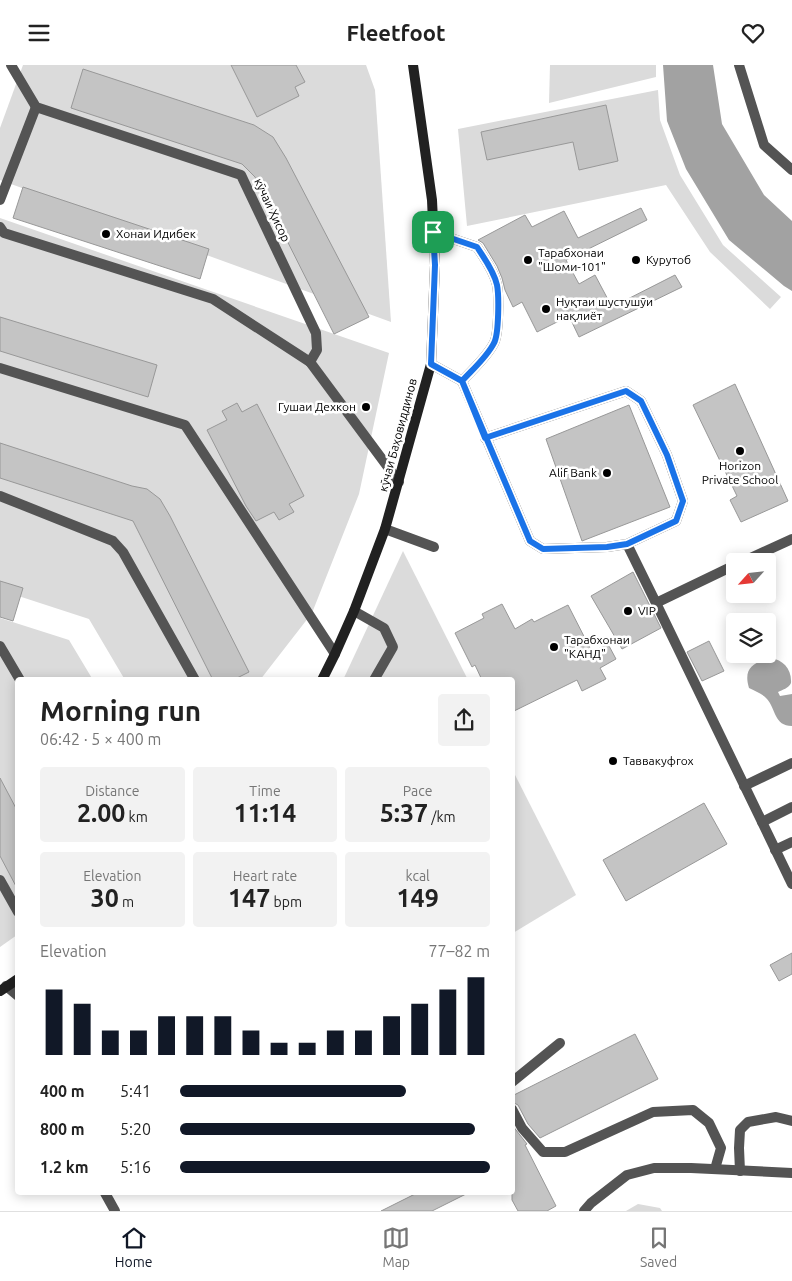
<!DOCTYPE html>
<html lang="en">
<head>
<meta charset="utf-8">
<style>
  body { margin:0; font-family:Ubuntu,sans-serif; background:#f2f2f2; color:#222; height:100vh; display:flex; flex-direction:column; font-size:19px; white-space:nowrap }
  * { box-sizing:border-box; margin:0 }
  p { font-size:16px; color:#767676 }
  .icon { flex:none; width:28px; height:28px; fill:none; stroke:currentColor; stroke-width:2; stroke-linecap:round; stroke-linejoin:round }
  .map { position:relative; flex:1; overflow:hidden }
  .drawer { position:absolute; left:15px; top:612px; width:500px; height:518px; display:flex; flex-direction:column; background:#fff; border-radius:5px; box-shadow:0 2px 12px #0003 }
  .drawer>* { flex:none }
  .needle { width:32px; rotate:243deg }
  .buttons { position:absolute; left:726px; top:488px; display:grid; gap:10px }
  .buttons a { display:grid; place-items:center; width:50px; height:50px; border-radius:5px; background:#fff; box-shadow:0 2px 12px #0003; font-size:25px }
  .pin { position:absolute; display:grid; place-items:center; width:42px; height:42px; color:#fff; margin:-21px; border-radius:10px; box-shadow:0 2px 8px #0006 }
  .round { display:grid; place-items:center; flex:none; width:52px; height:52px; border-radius:5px; background:#f2f2f2 }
  .summary { display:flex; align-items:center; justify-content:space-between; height:85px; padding:0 25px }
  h1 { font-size:28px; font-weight:700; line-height:38px }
  .figures { display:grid; grid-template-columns:repeat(3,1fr); gap:8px; height:85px; padding:5px 25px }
  .figures div { display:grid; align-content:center; border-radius:5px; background:#f2f2f2; text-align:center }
  .figures b { font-size:25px; font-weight:700 }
  .figures small { font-size:14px; font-weight:400 }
  .figures p { font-size:14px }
  .chart { height:140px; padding:10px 25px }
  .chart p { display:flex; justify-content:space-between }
  .chart svg { width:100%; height:90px; margin-top:5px; stroke:#111827; stroke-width:6 }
  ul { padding:0 25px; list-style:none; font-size:16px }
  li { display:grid; grid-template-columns:80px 60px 1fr; align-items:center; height:38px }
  li i { height:12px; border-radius:6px; background:#111827 }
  header { display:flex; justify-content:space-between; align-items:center; height:65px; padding:0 25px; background:#fff; font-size:22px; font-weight:700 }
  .tabs { display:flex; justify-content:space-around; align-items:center; height:70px; border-top:1px solid #e0e0e0; background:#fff; font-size:14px; color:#767676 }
  .tabs a { display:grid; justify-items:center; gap:2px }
  .tabs .selected { color:#111827 }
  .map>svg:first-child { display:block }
  .green { fill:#dbdbdb }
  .water { fill:#a2a2a2 }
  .building { fill:#c4c4c4; stroke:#989898 }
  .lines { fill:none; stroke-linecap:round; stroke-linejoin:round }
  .lane { stroke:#545454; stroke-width:10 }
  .street { stroke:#545454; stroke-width:10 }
  .secondary { stroke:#212121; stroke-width:10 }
  .route-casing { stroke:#fff; stroke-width:10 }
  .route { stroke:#1a73e8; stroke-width:6 }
  .poi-dot { fill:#000; stroke:#fff; stroke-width:2 }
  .labels { text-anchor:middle; stroke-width:5; stroke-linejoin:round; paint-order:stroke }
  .street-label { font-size:12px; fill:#000; stroke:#fff }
  .poi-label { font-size:12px; fill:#000; stroke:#fff; text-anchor:start }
</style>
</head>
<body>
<header><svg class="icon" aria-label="menu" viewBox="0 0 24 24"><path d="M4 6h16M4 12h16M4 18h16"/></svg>Fleetfoot<svg class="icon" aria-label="heart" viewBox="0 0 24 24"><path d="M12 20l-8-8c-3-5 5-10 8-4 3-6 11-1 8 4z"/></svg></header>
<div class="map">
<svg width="792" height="1146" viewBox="0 0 792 1146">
  <rect width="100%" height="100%" fill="#fff"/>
  <g class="green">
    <path d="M23 0H366L375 25 391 257 0 115V63Z"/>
    <path d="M550 0H656V12L549 38Z"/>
    <path d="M658 25 660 55 680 110 723 180 781 232 770 244 710 187 666 120 467 161 458 64Z"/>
    <path d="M0 153 389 288 359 429 312 548 260 615H125L89 554 0 525Z"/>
    <path d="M403 486 468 615H343Z"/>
    <path d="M0 553 69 575 93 615H18L17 870 0 882Z"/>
    <path d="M512 704 576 830 513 868H512Z"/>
    <path d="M638 1139 660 1143 662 1146H626Z"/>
  </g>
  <g class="water">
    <path d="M663 0H713L722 59 764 130 792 156V226L784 221 729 175 686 104 667 56Z"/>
    <path d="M771 593C783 595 792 604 791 618 789 623 782 625 778 627L780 631 792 629V661C774 661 776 644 767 634 763 629 755 626 749 623 743 603 753 598 771 593Z"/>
  </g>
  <g class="building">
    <path d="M231 0H296L305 17 295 22 299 31 257 52Z"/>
    <path d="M83 4 254 60 273 72 286 93 369 252 334 269 255 112 242 99 71 43Z"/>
    <path d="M606 40 618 96 579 105 573 77 487 95 481 67Z"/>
    <path d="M23 122 209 184 200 214 13 153Z"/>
    <path d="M641 143 647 155 566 195 579 219 595 210 612 242 675 210 682 222 579 272 569 251 537 267 522 237 513 242 505 225 502 213 497 201 483 178 478 175 525 150 532 162 564 146 578 173Z"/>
    <path d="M0 252 157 300 148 332 0 286Z"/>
    <path d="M735 319 788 436 741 457 730 435 737 431 693 340Z"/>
    <path d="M237 338 242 347 257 339 304 431 289 439 294 447 279 455 274 447 256 456 246 441 207 365 227 355 222 346Z"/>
    <path d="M629 340 670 442 582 476 546 374Z"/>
    <path d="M0 378 132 421 147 424 160 434 170 451 249 607 233 615H213L133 456 0 413Z"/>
    <path d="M633 507 661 563 622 584 591 531Z"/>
    <path d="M0 516 23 523 13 556 0 552Z"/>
    <path d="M502 539 515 564 532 554 534 557 568 540 592 587 608 579 616 594 600 603 606 614 582 626 577 615 512 647V615H482L475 600 472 602 455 568 484 553 482 549Z"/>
    <path d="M709 576 724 606 702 616 687 587Z"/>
    <path d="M0 713 18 747V825L0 791Z"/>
    <path d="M704 738 727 779 626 836 603 795Z"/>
    <path d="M792 888V909L779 916 770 900Z"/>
    <path d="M635 969 658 1014 540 1073 528 1059 518 1040 512 1037V1031Z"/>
    <path d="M512 1060 527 1079 525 1080 556 1141 547 1146H518L512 1135Z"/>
    <path d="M417 1128H468L432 1146H381Z"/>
  </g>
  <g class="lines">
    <g class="lane">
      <path d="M433 167 477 182C484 193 494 206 497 220 499 230 499 269 494 278 487 292 473 304 462 316"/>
      <path d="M431 299 462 316 530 476 543 484 607 482 627 479 656 538 735 500"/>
      <path d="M485 373 626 326 641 336 667 390 683 436 676 456 627 479"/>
      <path d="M385 464 434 482"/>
      <path d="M744 496 792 474"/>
      <path d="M656 538 792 819"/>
      <path d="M354 546 384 563 393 582 374 615"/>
      <path d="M744 721 792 698"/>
      <path d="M762 757 792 742"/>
      <path d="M775 785 792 777"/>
      <path d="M0 815 18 847"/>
      <path d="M512 1017 560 978"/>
      <path d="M512 1044 522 1063 543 1087H565L653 1047 693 1045 709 1058 721 1083 715 1104"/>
      <path d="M740 1106 739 1083 740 1065 748 1057 776 1052 792 1056"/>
    </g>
    <g class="street">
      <path d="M11 0 36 42 241 110 316 268 317 285 310 297 399 417"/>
      <path d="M739 0 764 80 792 105"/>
      <path d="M0 135 36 42"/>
      <path d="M0 162 4 168 213 234 310 297"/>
      <path d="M0 303 185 360 335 589"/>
      <path d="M0 431 113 476 123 487 195 615"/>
      <path d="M0 581 20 615"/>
      <path d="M6 921 18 931"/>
      <path d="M105 1128 115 1146"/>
      <path d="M584 1146 591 1138 627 1110 654 1103H691L792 1108"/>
    </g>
    <g class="secondary">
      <path d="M322 615 335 589 354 546 385 464 431 299 435 200 432 135 413 0"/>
      <path d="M0 926 18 914"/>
    </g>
  </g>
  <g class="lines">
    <defs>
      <path id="route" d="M433 167 435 200 431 299 462 316 530 476 543 484 607 482 627 479 676 456 683 436 667 390 641 336 626 326 485 373 462 316C473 304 487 292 494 278 499 269 499 230 497 220 494 206 484 193 477 182L433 167"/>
    </defs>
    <use href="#route" class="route-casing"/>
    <use href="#route" class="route"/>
  </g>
  <g class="poi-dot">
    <circle cx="106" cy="169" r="5"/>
    <circle cx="528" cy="195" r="5"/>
    <circle cx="636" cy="195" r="5"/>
    <circle cx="546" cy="244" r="5"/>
    <circle cx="366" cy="342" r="5"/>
    <circle cx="740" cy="386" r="5"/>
    <circle cx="607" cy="408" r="5"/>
    <circle cx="628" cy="546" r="5"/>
    <circle cx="554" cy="582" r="5"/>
    <circle cx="613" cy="696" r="5"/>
  </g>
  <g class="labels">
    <g class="street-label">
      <text transform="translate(272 145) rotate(65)" y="4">кӯчаи Ҳисор</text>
      <text transform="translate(398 370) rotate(-75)" y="4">кӯчаи Баҳовиддинов</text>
    </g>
    <g class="poi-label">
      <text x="116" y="173">Хонаи Идибек</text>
      <text x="538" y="192">Тарабхонаи<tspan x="538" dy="14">"Шоми-101"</tspan></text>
      <text x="646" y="199">Курутоб</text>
      <text x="556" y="241">Нуқтаи шустушӯи<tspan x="556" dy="14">нақлиёт</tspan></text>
      <text x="356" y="346" text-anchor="end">Гушаи Дехкон</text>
      <text x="740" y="405" text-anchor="middle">Horizon<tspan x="740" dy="14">Private School</tspan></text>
      <text x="597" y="412" text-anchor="end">Alif Bank</text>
      <text x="638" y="550">VIP</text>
      <text x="564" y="579">Тарабхонаи<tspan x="564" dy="14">"КАНД"</tspan></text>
      <text x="623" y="700">Таввакуфгох</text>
    </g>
  </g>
</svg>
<div class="buttons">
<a><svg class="needle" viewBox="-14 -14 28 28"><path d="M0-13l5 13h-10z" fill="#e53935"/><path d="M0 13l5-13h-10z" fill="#767676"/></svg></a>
<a><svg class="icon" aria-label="layers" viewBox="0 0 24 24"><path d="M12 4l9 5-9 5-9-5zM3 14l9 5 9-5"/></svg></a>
</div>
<div class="pin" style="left:433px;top:167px;background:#1e9e55"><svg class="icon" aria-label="arrive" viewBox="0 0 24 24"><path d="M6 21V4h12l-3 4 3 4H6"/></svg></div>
<section class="drawer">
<div class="summary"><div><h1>Morning run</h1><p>06:42 · 5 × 400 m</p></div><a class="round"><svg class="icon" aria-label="share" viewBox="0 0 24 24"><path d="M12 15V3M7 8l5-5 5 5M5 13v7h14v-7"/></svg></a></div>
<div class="figures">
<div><p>Distance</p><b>2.00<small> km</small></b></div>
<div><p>Time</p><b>11:14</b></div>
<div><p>Pace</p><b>5:37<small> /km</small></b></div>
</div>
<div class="figures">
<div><p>Elevation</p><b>30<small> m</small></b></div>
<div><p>Heart rate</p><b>147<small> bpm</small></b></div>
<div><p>kcal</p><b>149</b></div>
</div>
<div class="chart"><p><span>Elevation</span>77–82 m</p>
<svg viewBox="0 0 160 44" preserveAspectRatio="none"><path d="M5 44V12M15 44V19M25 44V32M35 44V32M45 44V25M55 44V25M65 44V25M75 44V32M85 44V38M95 44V38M105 44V32M115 44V32M125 44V25M135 44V19M145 44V12M155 44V6"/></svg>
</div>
<ul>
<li><b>400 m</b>5:41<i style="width:73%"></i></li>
<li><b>800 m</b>5:20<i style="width:95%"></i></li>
<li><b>1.2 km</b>5:16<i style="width:100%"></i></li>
</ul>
</section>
</div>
<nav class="tabs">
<a class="selected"><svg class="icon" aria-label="home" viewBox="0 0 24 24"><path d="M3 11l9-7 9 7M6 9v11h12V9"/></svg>Home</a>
<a><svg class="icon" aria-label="map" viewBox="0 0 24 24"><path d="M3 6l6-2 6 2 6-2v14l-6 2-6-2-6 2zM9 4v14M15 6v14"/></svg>Map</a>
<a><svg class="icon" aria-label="saved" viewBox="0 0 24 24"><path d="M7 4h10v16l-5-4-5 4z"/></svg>Saved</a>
</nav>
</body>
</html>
